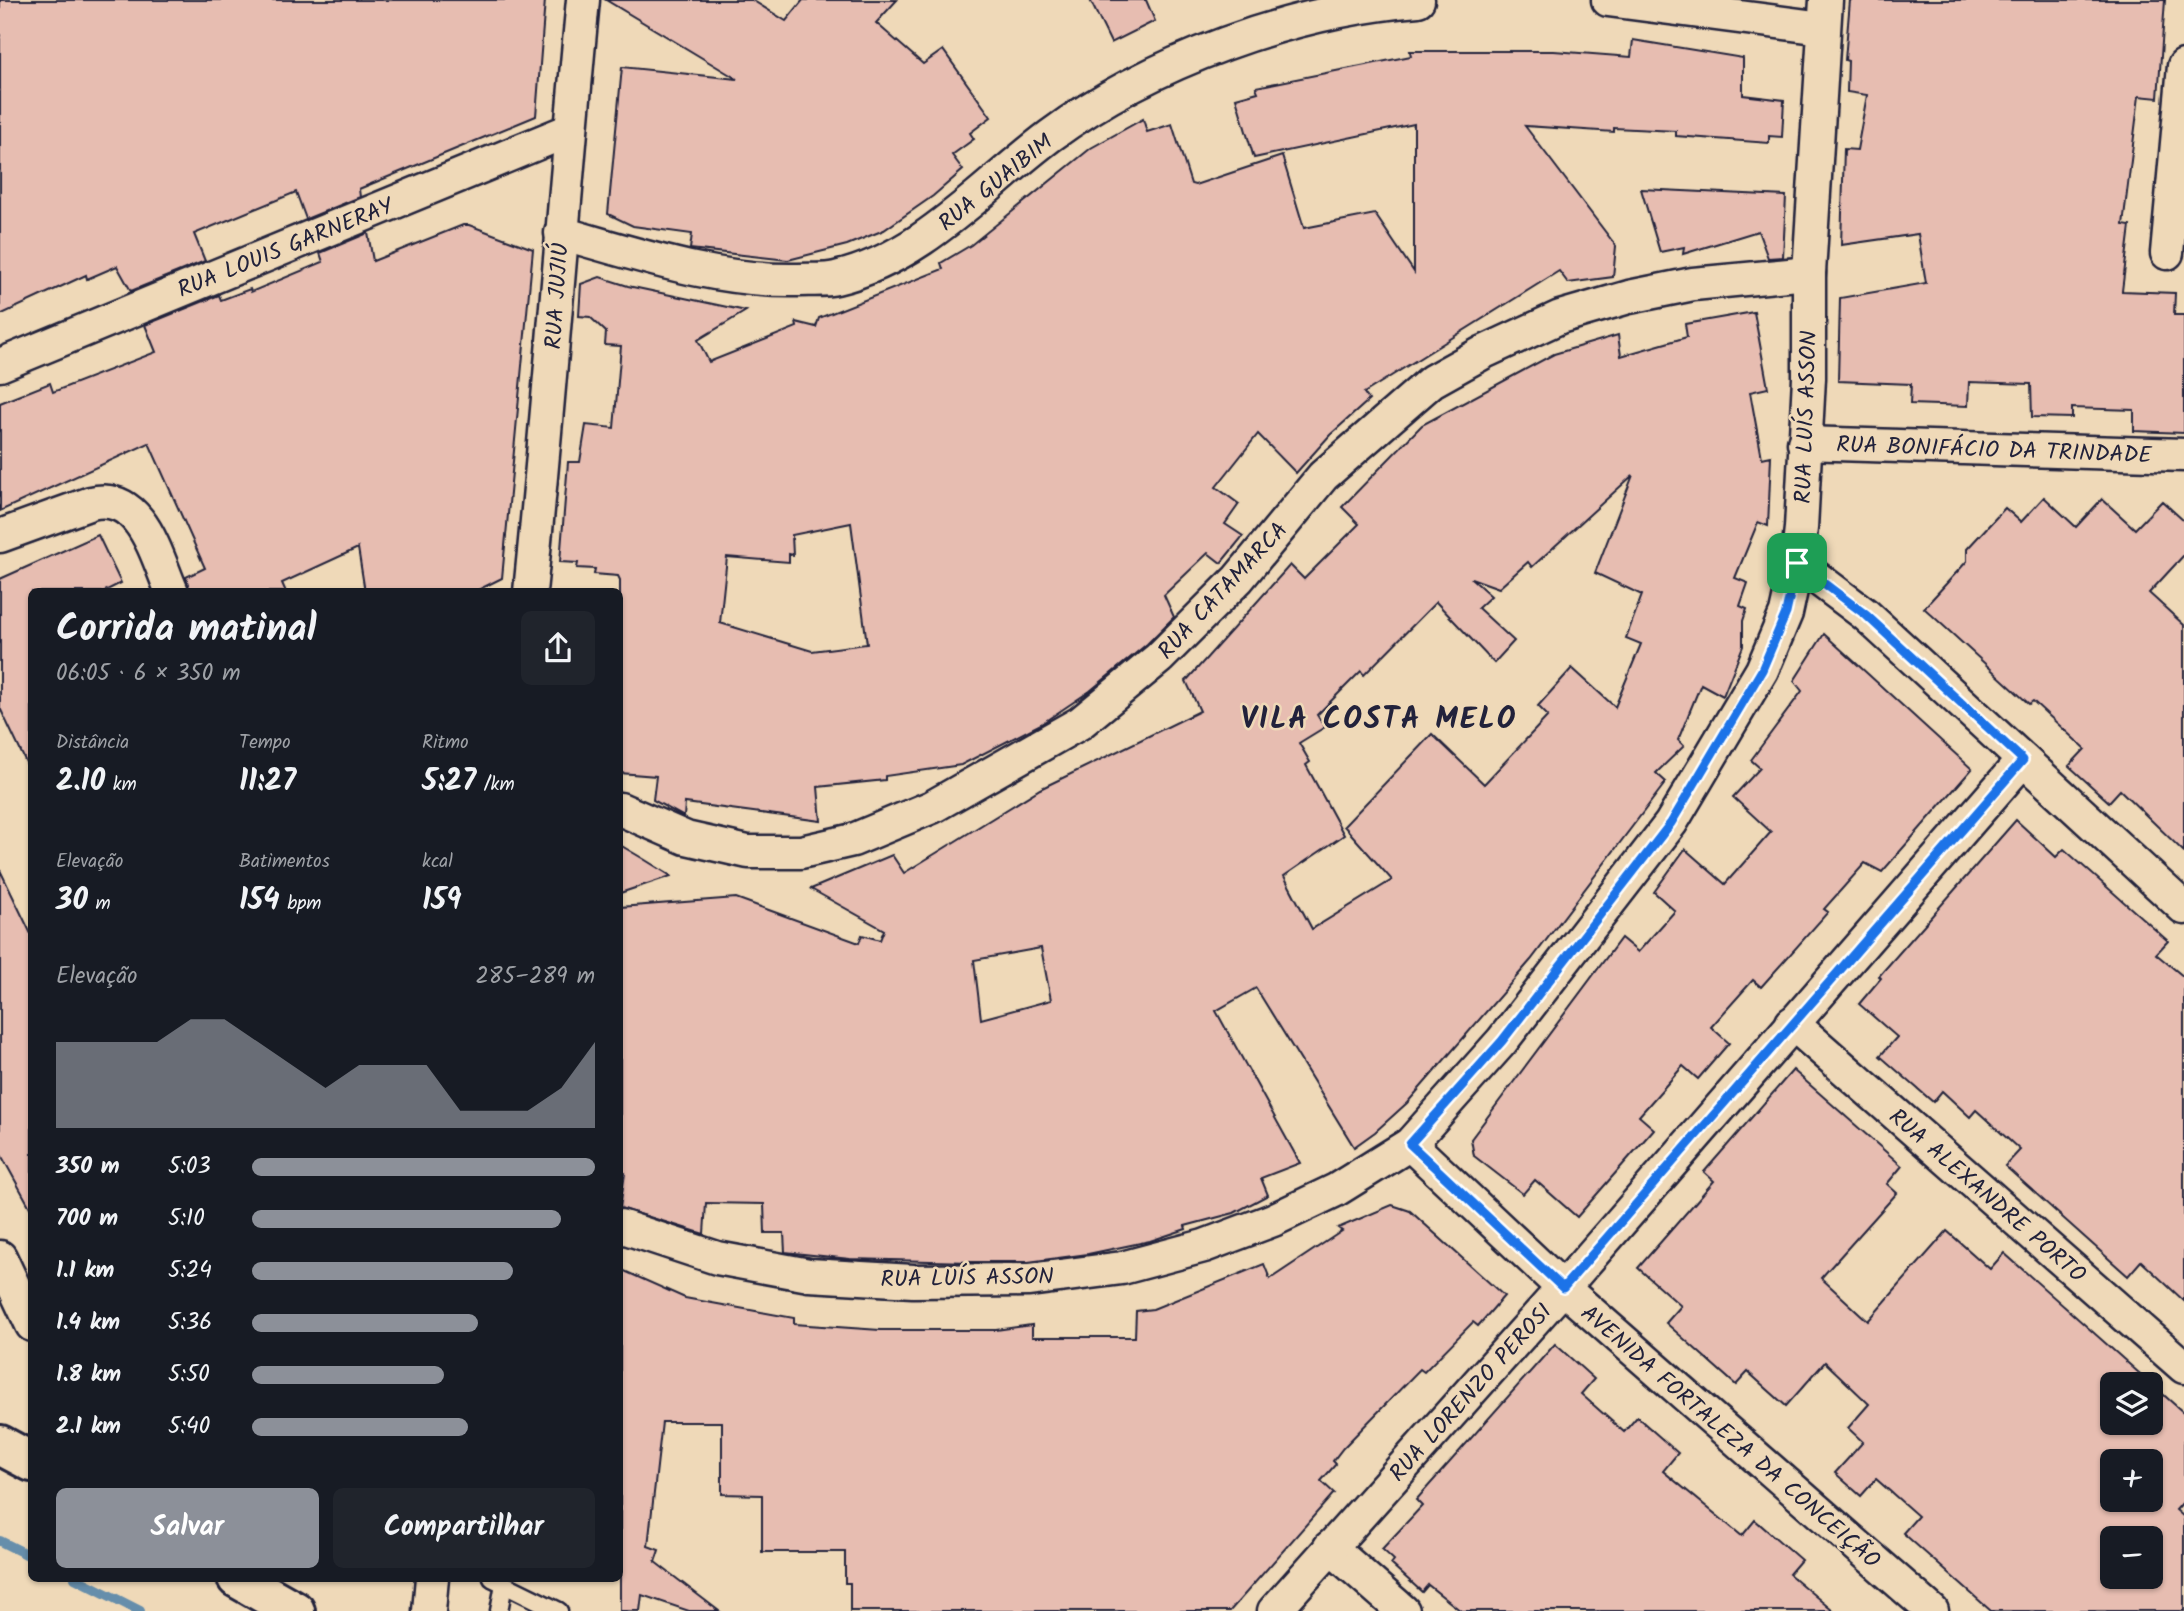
<!DOCTYPE html>
<html lang="pt">
<head>
<meta charset="utf-8">
<style>
  body { margin:0; font-family:Kalam,sans-serif; background:#20242c; color:#f1f3f6; height:100vh; display:flex; flex-direction:column; font-size:26px; white-space:nowrap }
  * { box-sizing:border-box; margin:0 }
  p { font-size:23px; color:#9ea1a6 }
  .icon { flex:none; width:38px; height:38px; fill:none; stroke:currentColor; stroke-width:2; stroke-linecap:round; stroke-linejoin:round }
  .map { position:relative; flex:1; overflow:hidden }
  .details { position:absolute; left:28px; top:588px; width:595px; height:994px; display:flex; flex-direction:column; background:#171b24; border-radius:10px; box-shadow:0 2px 5px #0004 }
  .details>* { flex:none }
  .buttons { position:absolute; left:2100px; top:1372px; display:grid; gap:14px }
  .buttons a { display:grid; place-items:center; width:63px; height:63px; border-radius:10px; background:#171b24; box-shadow:0 2px 5px #0004; font-size:35px }
  .pin { position:absolute; display:grid; place-items:center; width:60px; height:60px; color:#fff; margin:-30px; border-radius:14px; box-shadow:0 4px 10px #0006 }
  .round { display:grid; place-items:center; flex:none; width:74px; height:74px; border-radius:10px; background:#20242c }
  .summary { display:flex; align-items:center; justify-content:space-between; height:119px; padding:0 28px }
  h1 { font-size:38px; font-weight:800; line-height:52px }
  .figures { display:grid; grid-template-columns:repeat(3,1fr); gap:10px; height:119px; padding:7px 28px }
  .figures div { display:grid; align-content:center }
  .figures b { font-size:30px; font-weight:800 }
  .figures small { font-size:19px; font-weight:400 }
  .figures p { font-size:19px }
  .chart { height:196px; padding:14px 28px }
  .chart p { display:flex; justify-content:space-between }
  .chart svg { width:100%; height:126px; margin-top:7px; fill:#8c9099; opacity:.7 }
  .cta { display:flex; gap:14px; margin-top:auto; padding:14px 28px }
  .cta a { flex:1; height:80px; border-radius:10px; background:#8c9099; color:#fff; font-size:28px; font-weight:800; line-height:80px; text-align:center }
  .cta a+a { background:#20242c; color:#f1f3f6 }
  ul { padding:0 28px; list-style:none; font-size:23px }
  li { display:grid; grid-template-columns:112px 84px 1fr; align-items:center; height:52px }
  li i { height:18px; border-radius:9px; background:#8c9099 }
  .map>svg:first-child { display:block }
  .lines { fill:none; stroke-linecap:round; stroke-linejoin:round }
  .stream { stroke:#668eab; stroke-width:10 }
  .building { fill:#e7bdb1; stroke:#22223b; stroke-width:2; fill-rule:evenodd }
  .service-casing { stroke:#22223b; stroke-width:21 }
  .minor-casing { stroke:#22223b; stroke-width:37 }
  .primary-casing { stroke:#22223b; stroke-width:44 }
  .service { stroke:#efd9b8; stroke-width:16 }
  .minor { stroke:#efd9b8; stroke-width:32 }
  .primary { stroke:#efd9b8; stroke-width:38 }
  .route-casing { stroke:#fff; stroke-width:14 }
  .route { stroke:#1a73e8; stroke-width:9 }
  .labels { text-anchor:middle; stroke-width:5; stroke-linejoin:round; paint-order:stroke }
  .street-label { font-size:23px; fill:#22223b; stroke:#efd9b8 }
  .district-label { font-size:30px; font-weight:bold; letter-spacing:2px; fill:#22223b; stroke:#efd9b8 }
</style>
</head>
<body>
<div class="map">
<svg width="2184" height="1611" viewBox="0 0 2184 1611">
  <rect width="100%" height="100%" fill="#efd9b8"/>
  <filter id="ink" filterUnits="userSpaceOnUse"><feTurbulence type="fractalNoise" baseFrequency=".0143" numOctaves="2"/><feDisplacementMap in="SourceGraphic" scale="14" xChannelSelector="R" yChannelSelector="G"/><feConvolveMatrix kernelMatrix="1 2 1 2 8 2 1 2 1" color-interpolation-filters="sRGB"/></filter>
  <g filter="url(#ink)">
    <g class="lines">
      <g class="stream">
        <path d="M0 1541 32 1557"/>
        <path d="M75 1578 140 1611"/>
      </g>
    </g>
    <g class="building">
      <path d="M0 0H545L536 116 359 189 360 197 306 219 296 192 194 234 205 261 131 291 117 266 87 279 86 275 0 315Z"/>
      <path d="M606 0H752L786 21 803 0H897L876 23 923 64 943 50 991 117 970 133 974 139 952 155 963 170 933 196 884 230 847 245 788 260 690 249 692 234 633 226 608 214 622 67 737 79Z"/>
      <path d="M1090 0H1146L1155 21 1111 43Z"/>
      <path d="M1850 0H2165L2158 98 2139 96 2123 225 2130 226 2122 291 2175 293 2174 315H2184V433L2134 431V410L2072 408V418L2032 417 2031 384 1969 382 1968 406 1910 404 1911 384 1838 381 1840 298 1926 283 1918 234 1841 245 1844 149 1857 150 1867 95 1847 92 1848 61 1845 60Z"/>
      <path d="M1633 40 1743 58V95L1784 100 1782 137 1769 136V143L1676 136V131L1614 128V132L1525 126 1616 246 1613 277 1568 283 1559 271 1364 393 1369 400 1330 435 1296 473 1258 434 1216 487 1239 504 1225 524 1243 536 1221 563 1208 553 1164 595 1174 617 1147 644 1090 691 1041 724 961 765 885 776V780L818 787 821 821 685 803 684 817 653 800 656 776 620 773V580L618 576 594 574 595 569 577 568 578 563 560 562 568 462H580L586 425 614 428 621 346 605 345 606 332 590 317 579 316 581 284 600 277 628 286 746 311 698 340 709 362 797 327 796 322 816 327 819 318 943 269 941 263 971 245 1091 148 1143 119 1147 132 1172 124 1191 184 1195 185 1282 156 1304 228 1375 214 1414 272V124L1254 158 1236 98 1258 92 1256 87 1411 56 1410 51H1554L1631 57ZM851 523 867 644 812 651 720 623 727 557 789 562V554L793 555 792 535Z"/>
      <path d="M1641 189 1786 196 1783 257 1768 258 1758 231 1683 254 1684 247 1660 252Z"/>
      <path d="M463 225H469L533 249 502 578 474 592H365L358 548 282 583 286 592H190L186 577 205 568 149 443 0 511V403L50 383 53 392 156 352 145 325 219 295 221 300 250 289 251 292 323 262 320 253 368 233 373 261Z"/>
      <path d="M1754 312 1768 388 1750 392 1762 458 1771 456 1768 526 1758 522 1735 578 1748 583 1740 606 1747 609 1743 621V646L1723 696 1701 684 1678 740 1684 746 1656 773 1666 782 1531 960 1407 1103 1375 1132 1354 1147 1256 988 1216 1011 1300 1163 1261 1178 1268 1195 1234 1213 1185 1226 1186 1229 1150 1241 1088 1254 1028 1262H971L850 1259 785 1252 784 1233H765L764 1204 706 1203 704 1234 620 1208 625 1173 620 1172V907L736 898 859 943 862 935 880 940 884 930 811 889 892 855 904 873 1040 789 1200 711 1186 681 1290 565 1304 579 1359 524 1342 507 1422 425 1554 354 1618 335 1621 356 1687 337 1685 324ZM1633 475 1595 573 1642 595 1626 638 1641 644 1615 707 1572 668 1538 706 1548 716 1484 784 1432 734 1344 826 1392 880 1312 929 1284 876 1344 835 1306 765 1310 762 1299 743 1325 727 1317 715 1361 671 1364 675 1436 602 1494 663 1514 641 1478 608 1491 596 1471 578 1499 588 1528 562 1532 567ZM1041 948 1051 1000 981 1019 974 960Z"/>
      <path d="M2044 497 2076 527 2102 499 2135 529 2162 501 2184 521V555L2149 593 2184 625V852L2120 790 2109 802 2069 766 2085 749 2033 701 2029 704 1924 608 1967 561V549L2005 508 2021 522Z"/>
      <path d="M98 535 121 583 103 592H32V775L0 708V579Z"/>
      <path d="M1824 634 1972 769 1882 872 1865 863 1824 909 1828 912 1761 987 1753 980 1711 1027 1729 1043 1698 1079 1683 1066 1639 1116 1654 1129 1577 1217 1535 1180 1523 1194 1474 1156 1471 1139 1621 938 1638 952 1675 911 1654 892 1685 849 1725 884 1771 832 1733 797 1760 768 1751 760 1802 691 1794 681Z"/>
      <path d="M2016 820 2056 857 2064 849 2168 941 2156 954 2184 977V1301L2141 1261 2128 1276 2005 1166 2020 1150 1976 1110 1970 1117 1942 1091 1933 1102 1880 1056 1897 1037 1859 1004 1881 978 1879 976Z"/>
      <path d="M620 845 642 858 671 876 620 893Z"/>
      <path d="M0 870 32 936V1211L0 1153Z"/>
      <path d="M1793 1070 1902 1166 1887 1184 1897 1193 1821 1278 1868 1321 1947 1231 1990 1269 2004 1253 2184 1413V1501L2176 1510 2184 1517V1611H1991L1903 1533 1918 1516 1876 1479 1861 1496 1835 1473 1863 1442 1848 1428 1869 1404 1825 1362 1786 1406 1748 1372 1736 1385 1666 1323 1681 1306 1638 1268 1714 1181 1704 1172ZM2112 1384H2151V1423H2112ZM2112 1461H2151V1500H2112ZM2112 1538H2151V1577H2112Z"/>
      <path d="M1392 1205 1410 1211 1504 1296 1478 1326 1473 1322 1424 1372 1420 1369 1343 1448 1333 1461 1336 1464 1321 1481 1334 1493 1230 1611H850V1583H845V1552H762V1495L722 1494V1422H662L648 1546 659 1550 655 1562 719 1611H689L642 1595 640 1611H620V1269L685 1298 794 1318V1324L880 1330H996L1032 1325V1337H1135L1136 1311 1153 1309 1264 1264 1270 1279 1342 1231 1338 1228Z"/>
      <path d="M1555 1344 1594 1379 1581 1394 1624 1432 1637 1417 1678 1453 1663 1471 1742 1536 1755 1520 1801 1560 1789 1574 1833 1611H1461L1428 1585 1422 1592 1391 1564 1394 1560 1382 1549 1422 1506 1416 1500Z"/>
    </g>
    <g class="lines">
      <defs>
        <g id="service">
          <path d="M492 1578 559 1611"/>
          <path d="M499 1611 504 1584"/>
        </g>
        <g id="minor">
          <path d="M1608 0 1823 28"/>
          <path d="M561 233C639 255 717 282 799 280 810 279 824 281 836 278 922 258 982 187 1050 136 1151 61 1294 10 1418 0"/>
          <path d="M2167 253 2184 66"/>
          <path d="M0 365 570 130"/>
          <path d="M1804 443 2184 455"/>
          <path d="M0 536 91 503C142 491 156 556 172 592"/>
          <path d="M1797 563 1866 615 2184 908"/>
          <path d="M530 592C550 395 564 197 583 0"/>
          <path d="M620 809 686 838 748 852H801L853 840 932 807 1080 723 1159 658 1238 579 1323 476 1432 381 1484 352 1560 317 1629 297 1693 284 1809 273"/>
          <path d="M1792 1023 2184 1367"/>
          <path d="M1410 1144 1563 1288 1932 1611"/>
          <path d="M620 1226 717 1258 809 1275 913 1281 1029 1280 1122 1268 1204 1246 1273 1220 1336 1190 1410 1144 1502 1041 1671 823 1762 670 1786 613 1797 563 1801 528 1809 378V273L1826 0"/>
          <path d="M0 1257 32 1325"/>
          <path d="M1330 1547 1403 1611"/>
          <path d="M429 1611 432 1578"/>
          <path d="M1274 1611 1563 1288 2023 760"/>
        </g>
        <g id="primary">
          <path d="M0 1445 32 1462"/>
          <path d="M237 1578 295 1611"/>
        </g>
      </defs>
      <use href="#service" class="service-casing"/>
      <use href="#minor" class="minor-casing"/>
      <use href="#primary" class="primary-casing"/>
      <use href="#service" class="service"/>
      <use href="#minor" class="minor"/>
      <use href="#primary" class="primary"/>
    </g>
  </g>
  <g class="lines" filter="url(#ink)">
    <defs>
      <path id="route" d="M1797 563 1866 615 2023 760 1563 1288 1410 1144 1502 1041 1671 823 1762 670 1786 613Z"/>
    </defs>
    <use href="#route" class="route-casing"/>
    <use href="#route" class="route"/>
  </g>
  <g class="labels">
    <g class="street-label">
      <text transform="translate(995 182) rotate(-39)" y="8">RUA GUAIBIM</text>
      <text transform="translate(285 247) rotate(-22)" y="8">RUA LOUIS GARNERAY</text>
      <text transform="translate(556 296) rotate(-86)" y="8">RUA JUJIÚ</text>
      <text transform="translate(1805 417) rotate(-88)" y="8">RUA LUÍS ASSON</text>
      <text transform="translate(1994 449) rotate(2)" y="8">RUA BONIFÁCIO DA TRINDADE</text>
      <text transform="translate(1222 590) rotate(-47)" y="8">RUA CATAMARCA</text>
      <text transform="translate(1988 1195) rotate(41)" y="8">RUA ALEXANDRE PORTO</text>
      <text transform="translate(967 1277) rotate(-1)" y="8">RUA LUÍS ASSON</text>
      <text transform="translate(1470 1392) rotate(-48)" y="8">RUA LORENZO PEROSI</text>
      <text transform="translate(1731 1436) rotate(41)" y="8">AVENIDA FORTALEZA DA CONCEIÇÃO</text>
    </g>
    <g class="district-label">
      <text x="1379" y="728">VILA COSTA MELO</text>
    </g>
  </g>
</svg>
<div class="buttons">
<a><svg class="icon" aria-label="layers" viewBox="0 0 24 24"><path d="M12 4l9 5-9 5-9-5zM3 14l9 5 9-5"/></svg></a>
<a>+</a>
<a>−</a>
</div>
<div class="pin" style="left:1797px;top:563px;background:#1e9e55"><svg class="icon" aria-label="arrive" viewBox="0 0 24 24"><path d="M6 21V4h12l-3 4 3 4H6"/></svg></div>
<section class="details">
<div class="summary"><div><h1>Corrida matinal</h1><p>06:05 · 6 × 350 m</p></div><a class="round"><svg class="icon" aria-label="share" viewBox="0 0 24 24"><path d="M12 15V3M7 8l5-5 5 5M5 13v7h14v-7"/></svg></a></div>
<div class="figures">
<div><p>Distância</p><b>2.10<small> km</small></b></div>
<div><p>Tempo</p><b>11:27</b></div>
<div><p>Ritmo</p><b>5:27<small> /km</small></b></div>
</div>
<div class="figures">
<div><p>Elevação</p><b>30<small> m</small></b></div>
<div><p>Batimentos</p><b>154<small> bpm</small></b></div>
<div><p>kcal</p><b>159</b></div>
</div>
<div class="chart"><p><span>Elevação</span>285–289 m</p>
<svg viewBox="0 0 160 44" preserveAspectRatio="none"><path d="M0 44V14L10 14L20 14L30 14L40 6L50 6L60 14L70 22L80 30L90 22L100 22L110 22L120 38L130 38L140 38L150 30L160 14V44z"/></svg>
</div>
<ul>
<li><b>350 m</b>5:03<i style="width:100%"></i></li>
<li><b>700 m</b>5:10<i style="width:90%"></i></li>
<li><b>1.1 km</b>5:24<i style="width:76%"></i></li>
<li><b>1.4 km</b>5:36<i style="width:66%"></i></li>
<li><b>1.8 km</b>5:50<i style="width:56%"></i></li>
<li><b>2.1 km</b>5:40<i style="width:63%"></i></li>
</ul>
<div class="cta"><a>Salvar</a><a>Compartilhar</a></div>
</section>
</div>
</body>
</html>
